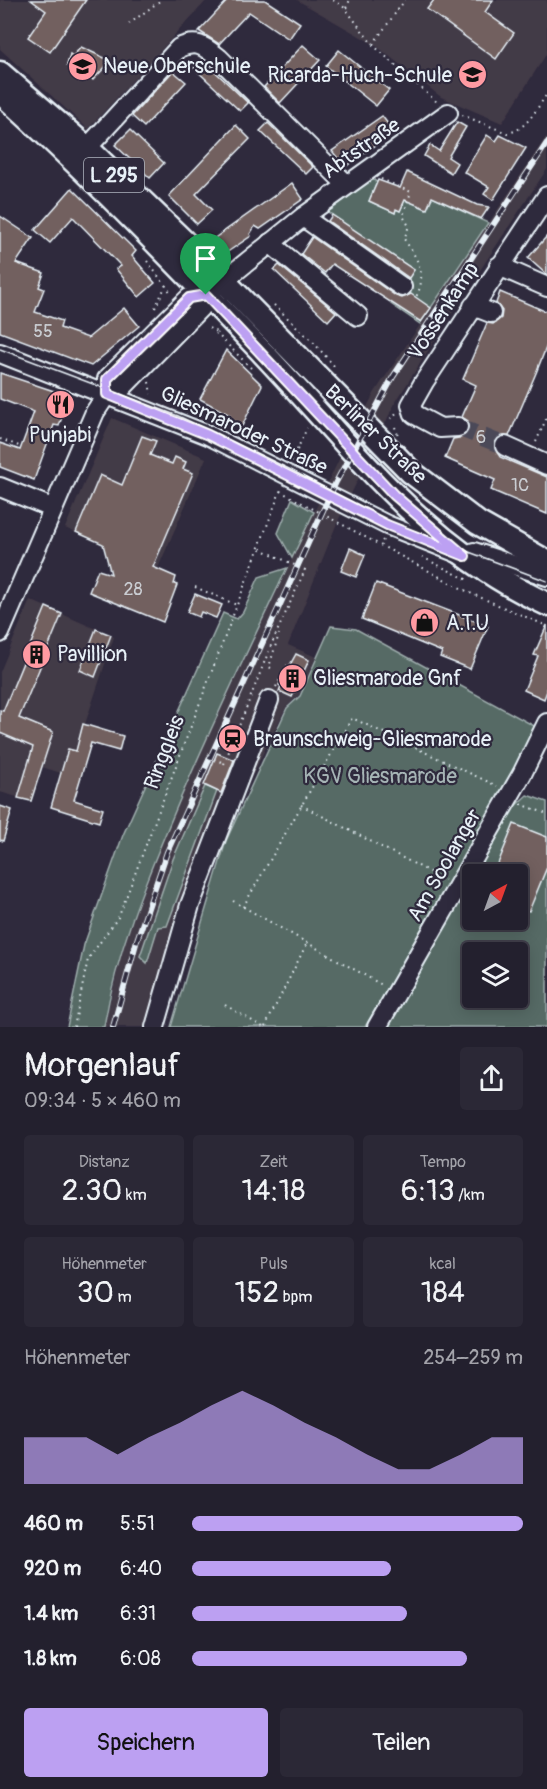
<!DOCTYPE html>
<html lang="de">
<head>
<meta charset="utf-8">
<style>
  body { margin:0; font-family:Pangolin,sans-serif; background:#2b2836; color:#f1f3f6; height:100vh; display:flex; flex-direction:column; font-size:22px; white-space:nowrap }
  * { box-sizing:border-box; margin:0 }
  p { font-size:20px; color:#a3a3aa }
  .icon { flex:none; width:33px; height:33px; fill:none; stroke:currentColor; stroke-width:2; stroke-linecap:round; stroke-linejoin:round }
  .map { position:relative; height:1027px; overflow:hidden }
  .details { display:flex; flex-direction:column; background:#23202e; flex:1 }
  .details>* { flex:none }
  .needle { width:39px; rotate:41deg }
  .fabs { position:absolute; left:462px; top:864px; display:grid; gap:12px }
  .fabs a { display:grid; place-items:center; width:66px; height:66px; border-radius:6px; background:#23202e; box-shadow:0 3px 15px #0003,0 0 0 2px #403e4a; font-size:30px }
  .pin { position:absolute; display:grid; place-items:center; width:51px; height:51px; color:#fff; margin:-62px -26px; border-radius:50% 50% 50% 0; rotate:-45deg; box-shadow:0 0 6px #0007 }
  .pin .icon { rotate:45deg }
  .round { display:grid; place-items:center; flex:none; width:63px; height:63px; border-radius:6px; background:#2b2836 }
  .summary { display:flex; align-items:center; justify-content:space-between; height:102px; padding:0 24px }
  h1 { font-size:33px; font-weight:600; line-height:45px }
  .metrics { display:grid; grid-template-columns:repeat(3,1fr); gap:9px; height:102px; padding:6px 24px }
  .metrics div { display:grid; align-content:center; border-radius:6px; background:#2b2836; text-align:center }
  .metrics b { font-size:30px; font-weight:600 }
  .metrics small { font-size:16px; font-weight:400 }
  .metrics p { font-size:16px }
  .chart { height:168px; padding:12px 24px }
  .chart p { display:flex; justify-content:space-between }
  .chart svg { width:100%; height:108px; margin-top:6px; fill:#bca0f2; opacity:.7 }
  .action { display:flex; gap:12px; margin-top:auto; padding:12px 24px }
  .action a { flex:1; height:69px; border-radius:6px; background:#bca0f2; color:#111; font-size:24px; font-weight:600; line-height:69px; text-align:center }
  .action a+a { background:#2b2836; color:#f1f3f6 }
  ul { padding:0 24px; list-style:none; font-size:20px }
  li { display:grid; grid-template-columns:96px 72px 1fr; align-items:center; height:45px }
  li i { height:15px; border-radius:8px; background:#bca0f2 }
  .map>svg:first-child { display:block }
  .built { fill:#433a47 }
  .green { fill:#566b65; stroke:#9faeae; stroke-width:1.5; fill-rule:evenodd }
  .building { fill:#72615f; stroke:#e8f1f8; stroke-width:1.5 }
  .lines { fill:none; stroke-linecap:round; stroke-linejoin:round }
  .minor-tunnel { stroke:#4b4859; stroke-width:18; stroke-dasharray:18 9; stroke-linecap:butt }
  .minor-casing { stroke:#e8f1f8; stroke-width:22 }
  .major-casing { stroke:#e8f1f8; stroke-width:27 }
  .path { stroke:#e8f1f8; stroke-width:2; stroke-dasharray:1.5 4.5; stroke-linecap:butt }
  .minor { stroke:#2f2a3d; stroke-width:18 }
  .major { stroke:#2f2a3d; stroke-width:22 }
  .tram { stroke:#e8f1f8; stroke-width:1.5 }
  .rail-casing { stroke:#e8f1f8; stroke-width:6 }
  .rail { stroke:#2f2a3d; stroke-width:4; stroke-dasharray:11; stroke-linecap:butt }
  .route-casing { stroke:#fff; stroke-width:12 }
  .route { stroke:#bca0f2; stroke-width:8 }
  .labels { text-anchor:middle; stroke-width:4.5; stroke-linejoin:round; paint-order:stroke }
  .number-label { font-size:18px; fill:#cacdd2 }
  .shield { fill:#2f2a3d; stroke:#b0b5c0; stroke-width:1.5 }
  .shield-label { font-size:20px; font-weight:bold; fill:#e8f1f8 }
  .poi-label { font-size:21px; fill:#e8f1f8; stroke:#2f2a3d; text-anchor:start }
  .street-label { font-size:21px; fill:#e8f1f8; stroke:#2f2a3d }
  .park-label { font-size:21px; fill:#a6b5b6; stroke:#2f2a3d }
</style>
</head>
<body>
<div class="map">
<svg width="547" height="1027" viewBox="0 0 547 1027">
  <rect width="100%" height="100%" fill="#2f2a3d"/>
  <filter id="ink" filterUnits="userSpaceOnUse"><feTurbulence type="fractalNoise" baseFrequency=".0167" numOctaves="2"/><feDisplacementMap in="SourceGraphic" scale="12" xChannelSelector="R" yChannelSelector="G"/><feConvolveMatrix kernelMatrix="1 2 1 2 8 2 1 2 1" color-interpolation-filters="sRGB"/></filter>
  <g filter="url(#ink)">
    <g class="built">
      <path d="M0 0H207L88 129 0 49Z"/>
      <path d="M297 0H547V53L502 123 441 97 375 45Z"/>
      <path d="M547 136V169L459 302 395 403 337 523 288 645 316 657 299 695 286 707 225 831 187 939 162 1027H104L124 942 161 845 196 762 343 451 375 392Z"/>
      <path d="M112 418 206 458 158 568 65 528Z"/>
      <path d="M30 600 114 637 76 751 61 773 42 767 31 801 0 792V672Z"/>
    </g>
    <g class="green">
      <path d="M372 179 377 182 369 201 395 213 396 209 400 211 410 189 411 202 426 209 432 197 488 223 420 324 391 304 414 270 328 212Z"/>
      <path d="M292 499 314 512 292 558 278 533Z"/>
      <path d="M287 568C248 650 208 732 173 816 144 884 116 954 104 1027H67L84 945 123 835 223 613 237 619 243 612 259 577Z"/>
      <path d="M331 626 356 629 538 728 365 1027H171L226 841 287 708 300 696Z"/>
      <path d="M205 786 217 791 167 926 158 927 147 963 140 956 173 859Z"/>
      <path d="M527 795 547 802V1027H387L472 878V920H518V874H474L512 809ZM472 952H518V998H472Z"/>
    </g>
    <g class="building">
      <path d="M31 0H86L50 52 28 37 46 11Z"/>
      <path d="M228 0H265L300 23 289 39 249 12 219 44 199 31Z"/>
      <path d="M434 0H493L485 12 514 33 496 59 427 9Z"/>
      <path d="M303 45 320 60 280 103 264 87Z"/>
      <path d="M81 47 111 61 93 80 86 73 80 78 67 65 70 54 73 56Z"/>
      <path d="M339 50 389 90 376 106 326 66Z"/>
      <path d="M202 59 248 103 240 111 194 68Z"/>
      <path d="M173 71 186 82 144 127 132 116Z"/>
      <path d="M382 116 394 132 345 167 332 151Z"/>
      <path d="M457 122 466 127 448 157 457 163 451 173 424 156 430 145 439 151Z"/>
      <path d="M268 123 313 167 306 174 260 131Z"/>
      <path d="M236 125 250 139 196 194 212 210 197 224 169 196Z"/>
      <path d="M130 130 164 163 150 178 115 145Z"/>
      <path d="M487 135 496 141 500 135 526 148 493 200 484 194 489 187 464 172Z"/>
      <path d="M407 172 477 205 489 207 481 219 432 197 427 209 405 200 400 211 396 209 395 213 369 201 378 180 400 188Z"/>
      <path d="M292 183 303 199 260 229 255 226 250 234 251 236 223 255 212 240Z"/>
      <path d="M72 188 136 251 132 256 155 283 139 297 116 269 121 266 73 217 50 243 35 230Z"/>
      <path d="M332 215 414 270 409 278 328 221Z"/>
      <path d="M0 216 33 238 16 263 44 273 39 287 44 289 35 312 62 321 60 328 88 338 124 308 139 326 91 366 0 332Z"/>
      <path d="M547 236V275L528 258Z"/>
      <path d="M312 237 396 296 402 298 411 294 431 308 421 322 332 264 325 273 301 254Z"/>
      <path d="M279 265 336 312 328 321 274 270Z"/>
      <path d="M500 292 547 312V345L536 373 509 436 499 437 494 447 500 457 547 477V514L491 490 495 480 445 458 453 439 464 437 468 432V421L462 417 476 385 463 379 487 323 493 324 501 318 502 311 496 303Z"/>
      <path d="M226 350 262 385 241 428 227 421 230 415 200 399Z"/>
      <path d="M0 373 69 396 59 426 54 425 34 480 0 467V443L20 450 34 412 0 399Z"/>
      <path d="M142 436 156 441 150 455 172 464 175 457 186 462 183 469 193 473 153 567 176 577 174 584 177 585 163 622 89 592 98 570 111 574 103 544 76 532 100 475 122 485Z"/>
      <path d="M350 548 365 555 356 577 341 571Z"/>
      <path d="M376 583 488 626 470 669 440 657 442 652 362 619Z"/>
      <path d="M195 594 222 605 216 618 201 612 199 617 187 612Z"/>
      <path d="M46 607 62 614 19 718 53 732 31 801 18 798 33 747 0 733V710L3 711Z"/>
      <path d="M547 625V691L544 699 524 690 538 656 534 655Z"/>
      <path d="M96 629 111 635 95 677 80 670Z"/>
      <path d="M296 654 309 660 292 697 279 691 281 686 279 685Z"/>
      <path d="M83 724 123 736 119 751 91 743 74 800 103 809 99 822 51 807 68 749 76 751Z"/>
      <path d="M217 753 234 760 221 793 204 785Z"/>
      <path d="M0 806 12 810 3 841 0 840Z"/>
      <path d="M514 824 547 837V867L529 911 518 906V874H506L508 871 497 866Z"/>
    </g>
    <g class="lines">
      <path class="minor-tunnel" d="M458 427 505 446"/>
      <defs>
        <g id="minor">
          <path d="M87 148 179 48C197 39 205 47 219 58L347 185"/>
          <path d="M303 217 402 287"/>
          <path d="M270 243 358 316"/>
          <path d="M499 266 547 287"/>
          <path d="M473 306 491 313"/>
          <path d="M0 353 208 435 387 525 465 556 474 552 547 576"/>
          <path d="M107 394V379L189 298 206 295 303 217 448 113"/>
          <path d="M107 394 117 393 124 386 200 308 206 295"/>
          <path d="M458 427 440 428 414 414 411 405 424 382 547 196"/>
          <path d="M505 446 547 465"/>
          <path d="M0 487 52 508"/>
          <path d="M0 633 95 412 107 394"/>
          <path d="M155 1027 190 905 269 700"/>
          <path d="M377 1027 522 774 547 723"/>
        </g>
        <g id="major">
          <path d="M0 73 87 148 210 267 411 472 478 523 547 562"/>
          <path d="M0 92C92 175 178 265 264 354 351 446 428 551 547 604"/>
        </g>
      </defs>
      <use href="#minor" class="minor-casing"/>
      <use href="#major" class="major-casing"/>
      <g class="path">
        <path d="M333 0 345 8 373 45 438 103"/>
        <path d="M346 8 350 0"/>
        <path d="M129 24 161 0"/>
        <path d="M373 44 405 0"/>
        <path d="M462 115 507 133C526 131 537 108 547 94"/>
        <path d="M381 179 411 192 403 216 409 226 404 239C417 258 428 274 416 297"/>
        <path d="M147 261 171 293"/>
        <path d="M274 305 314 343 335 367"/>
        <path d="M155 308 167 283"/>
        <path d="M209 328 216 332"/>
        <path d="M216 333 252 369"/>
        <path d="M149 382 151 394"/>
        <path d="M391 419 398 411"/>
        <path d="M395 427 398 435"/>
        <path d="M0 439 19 446 17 449"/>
        <path d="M536 442 547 417"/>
        <path d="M292 461 307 428"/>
        <path d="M280 491 380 545"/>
        <path d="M383 540 380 545 470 593 547 626"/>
        <path d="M422 557 468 580"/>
        <path d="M195 587 239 606"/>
        <path d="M271 668 269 667 279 634"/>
        <path d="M276 687 287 665"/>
        <path d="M214 759 224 763"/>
        <path d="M224 764 272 643 305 570 259 548"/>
        <path d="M521 804 547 814"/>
        <path d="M301 805 445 880"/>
        <path d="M233 901 382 985"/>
        <path d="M243 907 352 718 497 786"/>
        <path d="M225 1005 263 1027"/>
        <path d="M74 1027 88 959 119 916 281 489"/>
        <path d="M265 1027 307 943"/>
      </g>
      <use href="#minor" class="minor"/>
      <use href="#major" class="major"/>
      <path class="tram" d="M0 349 178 416 289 469 391 523 547 581"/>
      <defs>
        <path id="rail" d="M113 1027 137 940 167 852 336 482 393 377 547 143"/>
      </defs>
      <use href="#rail" class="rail-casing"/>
      <use href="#rail" class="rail"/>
    </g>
  </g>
  <g class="lines" filter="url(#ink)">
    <defs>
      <path id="route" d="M206 295 394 495 465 556 387 525 208 435 107 394V379L189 298Z"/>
    </defs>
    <use href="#route" class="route-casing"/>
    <use href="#route" class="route"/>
  </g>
  <defs>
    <symbol id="school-disc" viewBox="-11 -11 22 22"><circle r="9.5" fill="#ff9aa2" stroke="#2f2a3d"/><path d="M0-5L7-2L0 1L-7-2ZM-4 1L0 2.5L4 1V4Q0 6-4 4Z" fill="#111"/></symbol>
    <symbol id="restaurant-disc" viewBox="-11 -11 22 22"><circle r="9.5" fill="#ff9aa2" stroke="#2f2a3d"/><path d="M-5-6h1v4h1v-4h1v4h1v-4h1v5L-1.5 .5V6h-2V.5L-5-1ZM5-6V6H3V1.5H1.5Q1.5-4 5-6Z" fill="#111"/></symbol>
    <symbol id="shop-disc" viewBox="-11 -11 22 22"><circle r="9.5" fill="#ff9aa2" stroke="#2f2a3d"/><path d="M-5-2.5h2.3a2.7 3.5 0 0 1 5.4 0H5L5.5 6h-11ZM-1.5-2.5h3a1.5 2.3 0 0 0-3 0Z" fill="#111"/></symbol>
    <symbol id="building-disc" viewBox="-11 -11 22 22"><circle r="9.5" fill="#ff9aa2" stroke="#2f2a3d"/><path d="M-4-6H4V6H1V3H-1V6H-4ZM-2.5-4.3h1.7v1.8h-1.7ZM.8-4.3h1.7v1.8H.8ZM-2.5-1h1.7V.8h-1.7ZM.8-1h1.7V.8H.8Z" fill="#111"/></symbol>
    <symbol id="station-disc" viewBox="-11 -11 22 22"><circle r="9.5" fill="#ff9aa2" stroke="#2f2a3d"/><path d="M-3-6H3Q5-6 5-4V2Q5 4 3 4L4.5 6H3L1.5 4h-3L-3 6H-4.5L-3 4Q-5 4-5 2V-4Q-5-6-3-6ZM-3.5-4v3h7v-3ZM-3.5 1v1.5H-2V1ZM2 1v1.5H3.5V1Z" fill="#111"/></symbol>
  </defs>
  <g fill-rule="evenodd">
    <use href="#school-disc" x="66" y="50" width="33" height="33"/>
    <use href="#school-disc" x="456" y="58" width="33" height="33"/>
    <use href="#restaurant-disc" x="44" y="388" width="33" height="33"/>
    <use href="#shop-disc" x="408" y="606" width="33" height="33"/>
    <use href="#building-disc" x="20" y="638" width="33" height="33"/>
    <use href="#building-disc" x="276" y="662" width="33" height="33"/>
    <use href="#station-disc" x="216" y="722" width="33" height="33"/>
  </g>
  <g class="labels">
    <g class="number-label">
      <text x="43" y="337">55</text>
      <text x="481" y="443">6</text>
      <text x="520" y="491">1C</text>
      <text x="133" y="595">28</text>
    </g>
    <rect class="shield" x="84" y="158" width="60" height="34" rx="4.5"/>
    <g class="shield-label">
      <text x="114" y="182">L 295</text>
    </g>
    <g class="poi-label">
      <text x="103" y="73">Neue Oberschule</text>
      <text x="452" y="82" text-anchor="end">Ricarda-Huch-Schule</text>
      <text x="60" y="442" text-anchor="middle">Punjabi</text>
      <text x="446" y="630">A.T.U</text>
      <text x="57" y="661">Pavillion</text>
      <text x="313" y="685">Gliesmarode Gnf</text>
      <text x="253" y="746">Braunschweig-Gliesmarode</text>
    </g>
    <g class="street-label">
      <text transform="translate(361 148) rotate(-35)" y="7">Abtstraße</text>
      <text transform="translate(443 311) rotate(-57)" y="7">Vossenkamp</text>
      <text transform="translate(244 430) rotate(25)" y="7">Gliesmaroder Straße</text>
      <text transform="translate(376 434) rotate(44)" y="7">Berliner Straße</text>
      <text transform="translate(164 752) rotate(-69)" y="7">Ringgleis</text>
      <text transform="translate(444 865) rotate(-60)" y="7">Am Soolanger</text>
    </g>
    <g class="park-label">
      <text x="380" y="783">KGV Gliesmarode</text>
    </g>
  </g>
</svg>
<div class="fabs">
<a><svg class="needle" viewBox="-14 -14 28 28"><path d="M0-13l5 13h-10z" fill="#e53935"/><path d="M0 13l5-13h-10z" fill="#a3a3aa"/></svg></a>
<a><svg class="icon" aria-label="layers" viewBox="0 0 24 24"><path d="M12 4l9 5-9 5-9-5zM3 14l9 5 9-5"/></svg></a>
</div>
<div class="pin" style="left:206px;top:295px;background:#1e9e55"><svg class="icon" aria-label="arrive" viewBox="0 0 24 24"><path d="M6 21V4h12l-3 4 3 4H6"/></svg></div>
</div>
<section class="details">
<div class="summary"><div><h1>Morgenlauf</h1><p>09:34 · 5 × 460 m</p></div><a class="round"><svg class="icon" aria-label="share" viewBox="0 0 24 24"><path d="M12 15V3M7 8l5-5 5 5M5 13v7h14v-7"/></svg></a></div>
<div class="metrics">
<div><p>Distanz</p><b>2.30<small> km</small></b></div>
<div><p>Zeit</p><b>14:18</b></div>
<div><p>Tempo</p><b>6:13<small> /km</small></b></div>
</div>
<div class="metrics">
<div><p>Höhenmeter</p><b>30<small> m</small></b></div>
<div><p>Puls</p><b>152<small> bpm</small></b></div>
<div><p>kcal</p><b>184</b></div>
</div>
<div class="chart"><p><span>Höhenmeter</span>254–259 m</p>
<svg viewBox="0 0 160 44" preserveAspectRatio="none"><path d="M0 44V25L10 25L20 25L30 32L40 25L50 19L60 12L70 6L80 12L90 19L100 25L110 32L120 38L130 38L140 32L150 25L160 25V44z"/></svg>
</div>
<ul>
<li><b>460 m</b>5:51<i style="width:100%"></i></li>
<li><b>920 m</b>6:40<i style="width:60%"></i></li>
<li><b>1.4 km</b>6:31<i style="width:65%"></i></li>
<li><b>1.8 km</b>6:08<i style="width:83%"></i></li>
</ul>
<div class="action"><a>Speichern</a><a>Teilen</a></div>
</section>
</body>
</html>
